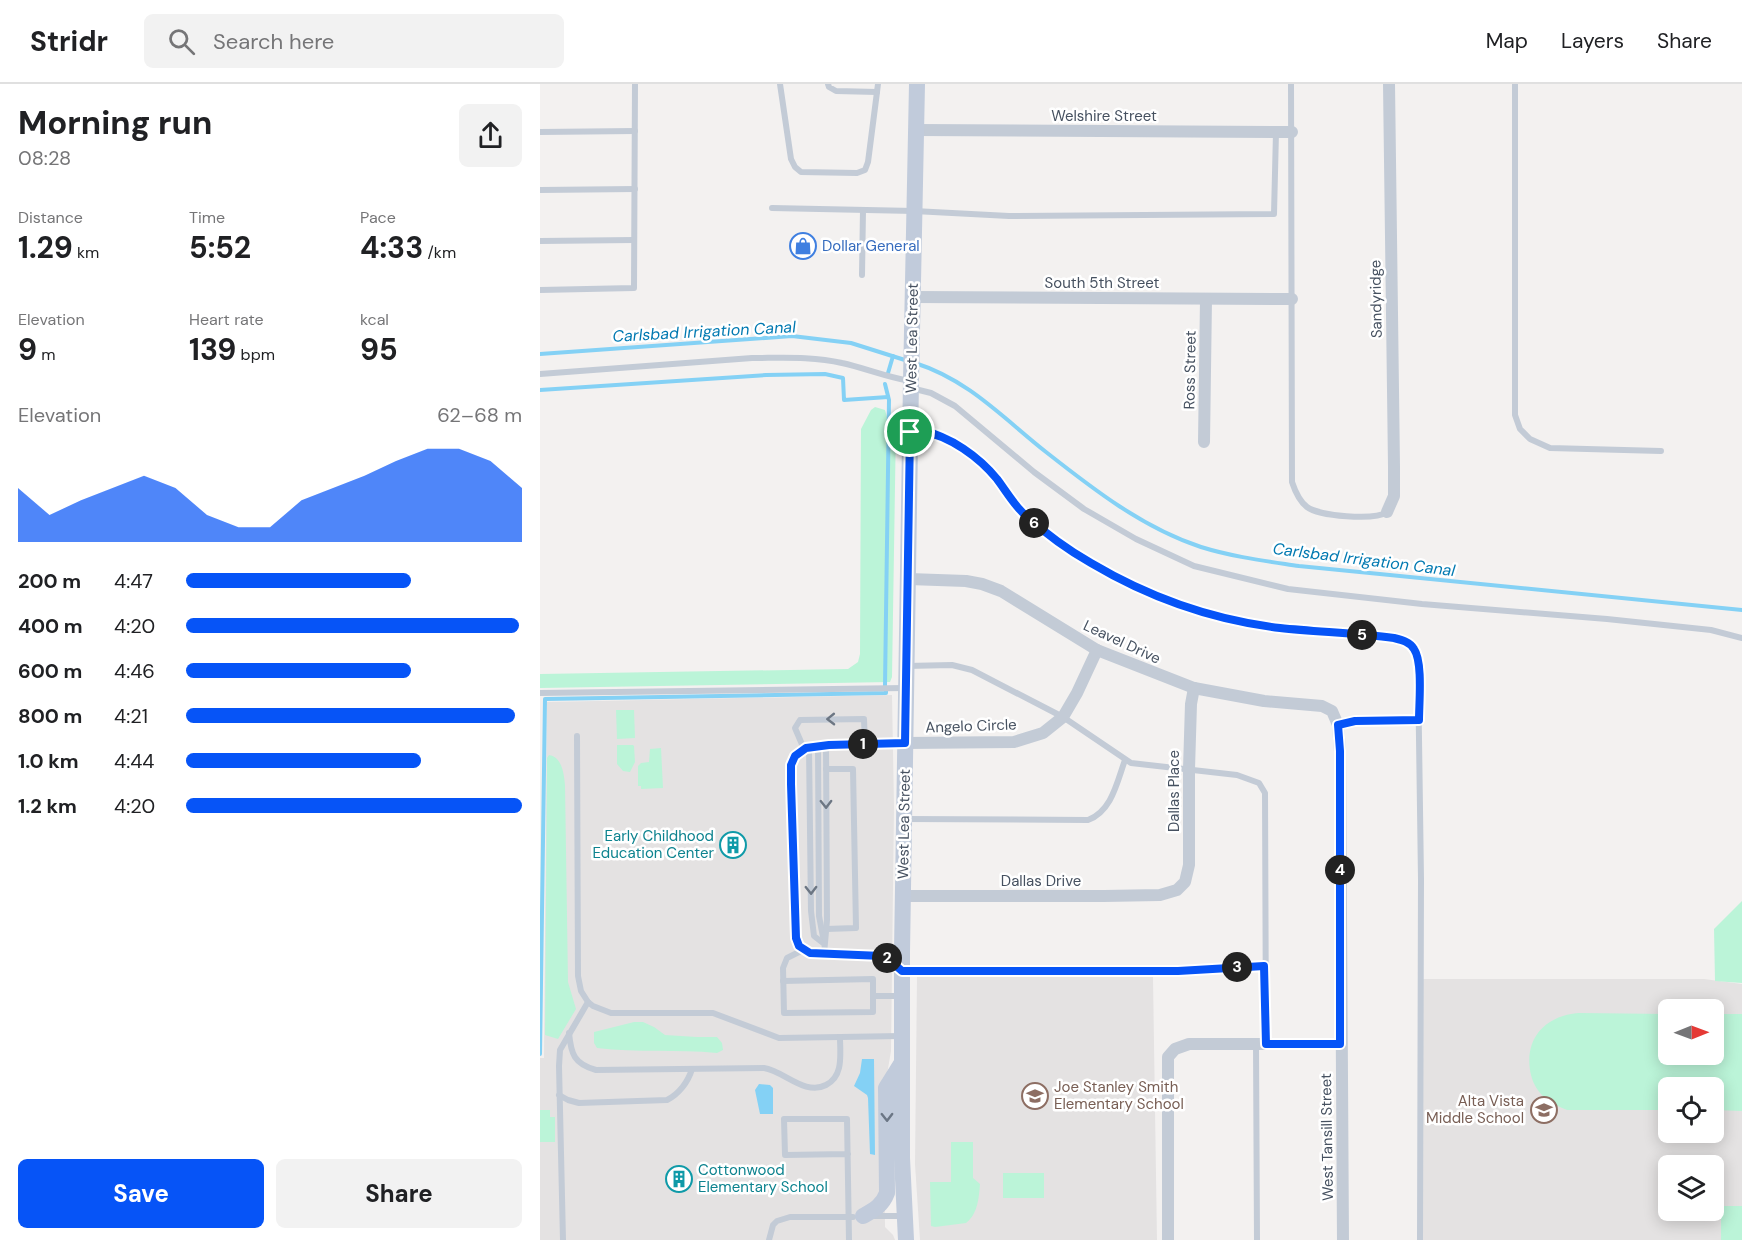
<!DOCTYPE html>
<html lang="en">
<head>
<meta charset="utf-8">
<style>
  body { margin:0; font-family:"DM Sans",sans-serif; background:#f2f2f2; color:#202124; height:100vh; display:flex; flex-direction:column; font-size:22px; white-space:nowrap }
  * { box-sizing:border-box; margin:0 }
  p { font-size:20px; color:#757577 }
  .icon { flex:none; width:33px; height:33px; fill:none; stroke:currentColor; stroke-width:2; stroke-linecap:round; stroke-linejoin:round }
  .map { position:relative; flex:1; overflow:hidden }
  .side { display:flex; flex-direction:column; background:#fff; width:540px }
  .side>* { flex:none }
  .needle { width:39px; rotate:89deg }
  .fabs { position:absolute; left:1118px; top:915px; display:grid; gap:12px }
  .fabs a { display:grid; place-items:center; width:66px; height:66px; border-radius:9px; background:#fff; box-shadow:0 3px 15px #0003; font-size:30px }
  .pin { position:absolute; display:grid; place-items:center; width:51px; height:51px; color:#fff; margin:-26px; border:3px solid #fff; border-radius:50%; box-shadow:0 2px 6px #0007 }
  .km { position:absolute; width:30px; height:30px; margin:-15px; border-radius:50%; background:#222; color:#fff; font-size:16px; line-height:30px; text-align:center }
  .round { display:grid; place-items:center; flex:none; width:63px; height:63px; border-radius:9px; background:#f2f2f2 }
  .overview { display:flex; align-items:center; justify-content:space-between; height:102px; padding:0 18px }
  h1 { font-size:33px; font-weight:700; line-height:45px }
  .metrics { display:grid; grid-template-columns:repeat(3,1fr); gap:9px; height:102px; padding:6px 18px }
  .metrics div { display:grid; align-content:center }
  .metrics b { font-size:30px; font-weight:700 }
  .metrics small { font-size:16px; font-weight:400 }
  .metrics p { font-size:16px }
  .chart { height:168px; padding:12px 18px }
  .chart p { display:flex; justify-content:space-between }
  .chart svg { width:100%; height:108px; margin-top:6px; fill:#0654f7; opacity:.7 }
  .cta { display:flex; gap:12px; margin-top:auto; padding:12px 18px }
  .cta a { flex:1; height:69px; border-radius:9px; background:#0654f7; color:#fff; font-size:24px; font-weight:700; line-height:69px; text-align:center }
  .cta a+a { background:#f2f2f2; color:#202124 }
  ul { padding:0 18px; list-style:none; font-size:20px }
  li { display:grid; grid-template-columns:96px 72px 1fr; align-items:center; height:45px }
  li i { height:15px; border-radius:8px; background:#0654f7 }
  header { display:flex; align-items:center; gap:36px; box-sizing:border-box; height:84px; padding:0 30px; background:#fff; border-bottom:2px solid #e0e0e0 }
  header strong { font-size:28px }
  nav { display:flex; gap:33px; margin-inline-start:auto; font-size:21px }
  .search { width:420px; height:54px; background:#f2f2f2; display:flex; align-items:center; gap:15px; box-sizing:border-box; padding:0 21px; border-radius:9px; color:#757577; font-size:22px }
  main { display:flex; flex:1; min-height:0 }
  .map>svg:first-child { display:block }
  .education { fill:#e4e2e2; fill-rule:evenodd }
  .green { fill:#bbf4d8 }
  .water { fill:#84d1f5 }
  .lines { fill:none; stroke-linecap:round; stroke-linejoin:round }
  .stream { stroke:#84d1f5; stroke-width:4 }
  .service { stroke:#c3cbd6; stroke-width:6 }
  .minor { stroke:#c3cbd6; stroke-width:12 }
  .secondary { stroke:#c1cbdb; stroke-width:16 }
  .oneway { stroke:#6c7683 }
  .oneway2 { stroke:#6b7685 }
  .route-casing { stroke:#fff; stroke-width:12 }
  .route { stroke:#0654f7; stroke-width:8 }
  .labels { text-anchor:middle; stroke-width:5; stroke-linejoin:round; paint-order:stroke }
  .street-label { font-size:15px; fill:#465160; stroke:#fff }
  .shop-label { font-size:15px; fill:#366cbe; stroke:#fff; text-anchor:start }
  .culture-label { font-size:15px; fill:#0d838f; stroke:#fff; text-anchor:end }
  .education-label { font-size:15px; fill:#785e54; stroke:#fff; text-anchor:start }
  .water-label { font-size:16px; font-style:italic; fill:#0179b1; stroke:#fff }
</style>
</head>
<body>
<header>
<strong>Stridr</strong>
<div class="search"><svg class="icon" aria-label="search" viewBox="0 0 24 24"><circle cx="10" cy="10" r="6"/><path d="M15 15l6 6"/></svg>Search here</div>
<nav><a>Map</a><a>Layers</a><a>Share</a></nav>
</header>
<main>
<section class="side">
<div class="overview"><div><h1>Morning run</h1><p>08:28</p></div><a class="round"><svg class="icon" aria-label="share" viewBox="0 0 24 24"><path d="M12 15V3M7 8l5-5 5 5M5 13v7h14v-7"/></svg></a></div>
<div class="metrics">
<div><p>Distance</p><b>1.29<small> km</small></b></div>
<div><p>Time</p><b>5:52</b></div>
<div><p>Pace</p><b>4:33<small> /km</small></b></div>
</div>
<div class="metrics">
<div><p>Elevation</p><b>9<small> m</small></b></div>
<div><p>Heart rate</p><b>139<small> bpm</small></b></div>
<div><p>kcal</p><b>95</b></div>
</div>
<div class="chart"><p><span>Elevation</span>62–68 m</p>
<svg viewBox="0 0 160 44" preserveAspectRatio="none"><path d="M0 44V22L10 33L20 27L30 22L40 17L50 22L60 33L70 38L80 38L90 27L100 22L110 17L120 11L130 6L140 6L150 11L160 22V44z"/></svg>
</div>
<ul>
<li><b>200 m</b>4:47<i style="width:67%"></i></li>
<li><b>400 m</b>4:20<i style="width:99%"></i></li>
<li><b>600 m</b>4:46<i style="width:67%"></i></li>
<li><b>800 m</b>4:21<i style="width:98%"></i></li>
<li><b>1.0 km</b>4:44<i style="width:70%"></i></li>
<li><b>1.2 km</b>4:20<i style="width:100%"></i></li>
</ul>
<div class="cta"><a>Save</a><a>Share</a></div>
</section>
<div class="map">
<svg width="1202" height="1156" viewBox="0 0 1202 1156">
  <rect width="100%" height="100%" fill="#f3f1f0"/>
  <g class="education">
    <path d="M352 611 354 723 351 967 344 1008 345 1143 353 1151 355 1156H0V974H4L7 618Z"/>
    <path d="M377 892 613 893 617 1156H380L375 1080Z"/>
    <path d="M880 895H1164L1202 900V1156H880ZM1128 926H1173V970H1128ZM1128 1004H1173V1048H1128ZM1128 1082H1173V1126H1128Z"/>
  </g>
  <g class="green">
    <path d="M335 323 345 326 347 333 354 335 356 340 352 593 350 598 0 604V590L308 585 318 578 320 570 321 345 331 326Z"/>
    <path d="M76 626H94L95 654 77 655Z"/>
    <path d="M77 661H93L94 662 95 678 90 688 83 687 77 680Z"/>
    <path d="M121 664 123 704 101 705V702H98V682L101 679 109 678 110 665Z"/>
    <path d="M9 671C22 673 24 690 25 701L28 898 36 925 18 955 5 951 7 674Z"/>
    <path d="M1202 817V899L1175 897 1174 845Z"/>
    <path d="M1038 929 1128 930V970H1173V930H1202V1027L1173 1026V1004H1128V1026H1027C1020 1023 1012 1020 1006 1015 999 1009 993 1000 991 991 983 956 1004 932 1038 929Z"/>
    <path d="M94 938H103L114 943 125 951 157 953H177L182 959 183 966 177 969C137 965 97 969 57 964L54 959V948Z"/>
    <path d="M0 1026H10V1033H15V1058H0Z"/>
    <path d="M411 1058H433V1094L440 1100C439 1113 438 1130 426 1139L395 1143 391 1142 390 1098H411Z"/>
    <rect x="463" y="1089" width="41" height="25"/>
    <rect x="1181" y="1122" width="21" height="34"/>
  </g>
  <g class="water">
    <path d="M322 975H334L335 1071 330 1070 328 1014 327 1011 314 1002 320 989Z"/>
    <path d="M219 1000 230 1001 233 1004V1030H220L215 1006Z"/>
  </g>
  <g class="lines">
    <g class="stream">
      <path d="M0 270 252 252 311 259 368 277"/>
      <path d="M375 279C429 296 464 335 506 368 553 405 603 444 661 463 693 473 726 477 759 482L1202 526"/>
      <path d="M348 289 353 272"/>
      <path d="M345 300 349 316 345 602"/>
      <path d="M0 306 226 291 285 290 303 294 304 316 348 313"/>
      <path d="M0 970 5 615 346 609V606"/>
    </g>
    <g class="service">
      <path d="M240 0 251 75 255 83 261 88 317 89 325 86 328 78 337 8"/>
      <path d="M288 0 289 3 296 7 337 8 338 0"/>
      <path d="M751 0 752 398C755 407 759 417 767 423 779 432 834 437 847 428"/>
      <path d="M975 0V331L980 345 990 355 1010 364 1121 367"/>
      <path d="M0 48 95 47"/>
      <path d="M0 106 95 105"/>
      <path d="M232 124 374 127 469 132 734 130 736 48"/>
      <path d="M0 157 94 156"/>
      <path d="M322 191 323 126"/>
      <path d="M0 206 94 204 95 0"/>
      <path d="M0 290 212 274C241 274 273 272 302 279 325 284 346 293 370 297"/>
      <path d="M371 304 391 309 415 322 494 388 544 425 596 455 654 482 748 505 882 520 1067 535 1171 546 1202 554"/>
      <path d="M371 348C398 346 428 364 447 383 461 397 470 415 483 429 497 443 514 455 530 465 593 508 662 532 736 544 775 549 815 549 854 554 874 559 875 565 878 584L881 795 880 1156"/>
      <path d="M366 582 412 581 432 586 523 633 591 679 697 691 719 699 725 709 726 959"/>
      <path d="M0 609 365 604"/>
      <path d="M798 641 815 637 879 636"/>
      <path d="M37 652 38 892 41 907 48 918 53 922 71 929H173L239 954 361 952"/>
      <path d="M364 659C345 660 274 657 261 666 256 670 253 676 251 681L256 854C259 862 262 865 269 869L342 872 347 874 362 887H638L724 882"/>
      <path d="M278 662 279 832 283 853"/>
      <path d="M269 663 271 827 274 852 283 859"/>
      <path d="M264 665 255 644 260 636 324 635 325 660"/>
      <path d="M286 685H313L316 844 286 845"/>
      <path d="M365 735 548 736C572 727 577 698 585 676"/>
      <path d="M263 866 247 874 243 884 244 929 333 928V912"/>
      <path d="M284 870 287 836 286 661"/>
      <path d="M243 897 333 895V912H362"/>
      <path d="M29 949C31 970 34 980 56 986L224 984C244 987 265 1012 286 1001 304 992 300 970 300 953"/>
      <path d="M716 960 717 1156"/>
      <path d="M19 1011 28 1016 39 1019 127 1016C139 1010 148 998 152 985"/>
      <path d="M308 1070 245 1071 244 1035H307L309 1156"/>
      <path d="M332 1132H364"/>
      <path d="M23 1156 19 982 20 966 48 918"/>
      <path d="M229 1156 233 1141 237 1137 250 1133H313"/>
    </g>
    <g class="minor">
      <path d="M376 46 752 48"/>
      <path d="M372 213 752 215"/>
      <path d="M664 358 666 215"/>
      <path d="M847 428 854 412V382L849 0"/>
      <path d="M369 495 426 497 442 500 461 507 557 566 654 604 724 617 782 622 792 627 798 641 800 667 803 1156"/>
      <path d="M365 659 474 658 503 649 523 633 537 609 557 566"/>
      <path d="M363 812H564L620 811 637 806 645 798 649 781V685L651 620 654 604"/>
      <path d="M628 1156V973L635 965 649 960H800"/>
    </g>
    <g class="secondary">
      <path d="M323 1132C334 1126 342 1122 347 1109L346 1004 361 980"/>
      <path d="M366 1156 362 1074V868L371 297 377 0"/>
    </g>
  </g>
  <defs><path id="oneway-chevron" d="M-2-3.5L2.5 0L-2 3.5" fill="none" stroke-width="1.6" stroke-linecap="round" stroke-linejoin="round" transform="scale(1.5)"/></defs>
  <g class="oneway">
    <use href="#oneway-chevron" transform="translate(291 635) rotate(179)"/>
    <use href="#oneway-chevron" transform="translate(286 720) rotate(89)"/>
    <use href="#oneway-chevron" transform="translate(271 806) rotate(89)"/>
  </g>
  <use class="oneway2" href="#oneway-chevron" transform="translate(347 1033) rotate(89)"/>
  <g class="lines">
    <defs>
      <path id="route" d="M382 347C410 352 439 373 457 395 466 407 474 421 485 431 505 449 528 466 551 479 610 514 673 536 740 544 778 548 816 549 854 554 862 556 870 558 874 565 883 578 879 619 879 636L815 637 798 641 800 667V960H726L724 882 638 887H362L347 874 342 872 270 869 259 862 256 854 251 700V681L255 672 266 664 289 661 365 659 370 348Z"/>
    </defs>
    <use href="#route" class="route-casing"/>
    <use href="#route" class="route"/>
  </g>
  <defs>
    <symbol id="shop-ring" viewBox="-11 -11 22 22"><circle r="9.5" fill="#fff" stroke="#3f7fe0" stroke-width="1.5"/><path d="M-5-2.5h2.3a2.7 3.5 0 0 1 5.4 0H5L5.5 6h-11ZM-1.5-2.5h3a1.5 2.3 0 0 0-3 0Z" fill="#3f7fe0"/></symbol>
    <symbol id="building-ring" viewBox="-11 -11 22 22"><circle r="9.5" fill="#fff" stroke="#0f9aa8" stroke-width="1.5"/><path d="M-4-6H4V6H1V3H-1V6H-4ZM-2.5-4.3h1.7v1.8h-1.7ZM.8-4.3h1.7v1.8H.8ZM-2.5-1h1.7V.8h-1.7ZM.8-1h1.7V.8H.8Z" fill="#0f9aa8"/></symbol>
    <symbol id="school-ring" viewBox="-11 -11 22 22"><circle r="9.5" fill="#fff" stroke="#8d6e63" stroke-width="1.5"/><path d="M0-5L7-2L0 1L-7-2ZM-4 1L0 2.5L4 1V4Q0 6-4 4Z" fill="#8d6e63"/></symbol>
  </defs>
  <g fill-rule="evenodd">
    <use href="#shop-ring" x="248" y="147" width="30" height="30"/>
    <use href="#building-ring" x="178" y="746" width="30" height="30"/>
    <use href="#school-ring" x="480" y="997" width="30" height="30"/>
    <use href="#school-ring" x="989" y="1011" width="30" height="30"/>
    <use href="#building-ring" x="124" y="1080" width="30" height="30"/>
  </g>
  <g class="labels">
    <g class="street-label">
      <text x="564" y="37">Welshire Street</text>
      <text x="562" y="204">South 5th Street</text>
      <text transform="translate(836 215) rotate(-91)" y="5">Sandyridge</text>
      <text transform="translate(372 254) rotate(-89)" y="5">West Lea Street</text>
      <text transform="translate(650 286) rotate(-89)" y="5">Ross Street</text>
      <text transform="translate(582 558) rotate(25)" y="5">Leavel Drive</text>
      <text transform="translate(431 642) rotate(-2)" y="5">Angelo Circle</text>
      <text transform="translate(634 707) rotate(-90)" y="5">Dallas Place</text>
      <text transform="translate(364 740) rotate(-89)" y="5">West Lea Street</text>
      <text x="501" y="802">Dallas Drive</text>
      <text transform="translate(787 1053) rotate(-91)" y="5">West Tansill Street</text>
    </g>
    <g class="shop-label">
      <text x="282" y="167">Dollar General</text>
    </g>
    <g class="culture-label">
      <text x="174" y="757">Early Childhood<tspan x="174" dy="17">Education Center</tspan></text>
      <text x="158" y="1091" text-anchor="start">Cottonwood<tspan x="158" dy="17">Elementary School</tspan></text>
    </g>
    <g class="education-label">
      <text x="514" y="1008">Joe Stanley Smith<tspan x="514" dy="17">Elementary School</tspan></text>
      <text x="984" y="1022" text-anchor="end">Alta Vista<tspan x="984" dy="17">Middle School</tspan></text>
    </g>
    <g class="water-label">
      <text transform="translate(164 247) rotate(-3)" y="6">Carlsbad Irrigation Canal</text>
      <text transform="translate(824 475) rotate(7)" y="6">Carlsbad Irrigation Canal</text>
    </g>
  </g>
</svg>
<div class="fabs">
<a><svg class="needle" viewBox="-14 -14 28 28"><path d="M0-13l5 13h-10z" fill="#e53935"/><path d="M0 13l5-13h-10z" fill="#757577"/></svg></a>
<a><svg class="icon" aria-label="locate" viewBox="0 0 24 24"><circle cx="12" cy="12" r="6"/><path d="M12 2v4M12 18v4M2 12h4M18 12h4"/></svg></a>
<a><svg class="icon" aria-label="layers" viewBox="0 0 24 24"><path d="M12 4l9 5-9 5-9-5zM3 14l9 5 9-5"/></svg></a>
</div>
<div class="pin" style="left:370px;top:348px;background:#1e9e55"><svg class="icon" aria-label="arrive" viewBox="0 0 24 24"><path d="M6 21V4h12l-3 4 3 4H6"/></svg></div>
<b class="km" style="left:323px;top:660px">1</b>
<b class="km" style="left:347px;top:874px">2</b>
<b class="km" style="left:697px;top:883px">3</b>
<b class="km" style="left:800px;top:786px">4</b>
<b class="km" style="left:822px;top:551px">5</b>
<b class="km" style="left:494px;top:439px">6</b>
</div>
</main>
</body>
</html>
